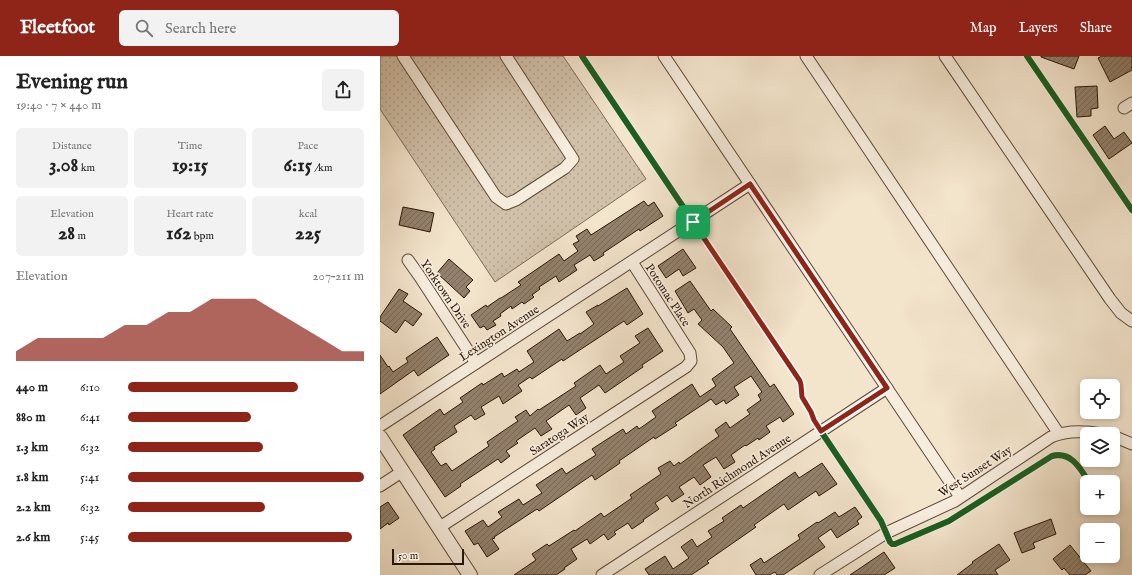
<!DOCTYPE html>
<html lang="en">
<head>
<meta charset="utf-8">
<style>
  body { margin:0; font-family:"IM FELL English",serif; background:#f2f2f2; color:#222; height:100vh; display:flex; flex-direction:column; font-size:15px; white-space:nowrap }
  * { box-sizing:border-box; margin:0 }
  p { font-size:13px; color:#767676 }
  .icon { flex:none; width:22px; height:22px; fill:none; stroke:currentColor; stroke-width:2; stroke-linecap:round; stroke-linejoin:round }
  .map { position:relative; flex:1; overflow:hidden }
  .drawer { display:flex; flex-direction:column; background:#fff; width:380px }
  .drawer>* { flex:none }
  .buttons { position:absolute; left:700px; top:323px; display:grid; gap:8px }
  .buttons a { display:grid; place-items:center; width:40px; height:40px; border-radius:6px; background:#fff; box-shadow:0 2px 6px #0003; font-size:20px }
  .scale { position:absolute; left:12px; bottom:10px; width:72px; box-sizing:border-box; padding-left:4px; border:2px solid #2c1606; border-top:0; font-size:11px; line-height:14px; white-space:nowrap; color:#2c1606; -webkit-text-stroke:3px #f7edde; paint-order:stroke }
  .pin { position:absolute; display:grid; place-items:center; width:34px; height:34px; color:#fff; margin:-17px; border-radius:8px; box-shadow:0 2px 6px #0006 }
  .round { display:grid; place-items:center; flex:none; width:42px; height:42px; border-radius:6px; background:#f2f2f2 }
  .head { display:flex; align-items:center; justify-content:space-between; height:68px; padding:0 16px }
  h1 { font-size:22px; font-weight:700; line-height:30px }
  .metrics { display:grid; grid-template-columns:repeat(3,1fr); gap:6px; height:68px; padding:4px 16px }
  .metrics div { display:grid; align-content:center; border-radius:6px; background:#f2f2f2; text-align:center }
  .metrics b { font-size:20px; font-weight:700 }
  .metrics small { font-size:11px; font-weight:400 }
  .metrics p { font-size:11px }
  .chart { height:112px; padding:8px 16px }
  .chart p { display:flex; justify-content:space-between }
  .chart svg { width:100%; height:72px; margin-top:4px; fill:#8f2418; opacity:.7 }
  ul { padding:0 16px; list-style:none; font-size:13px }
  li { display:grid; grid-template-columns:64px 48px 1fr; align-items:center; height:30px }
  li i { height:10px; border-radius:5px; background:#8f2418 }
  header { display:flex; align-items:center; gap:24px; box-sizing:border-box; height:56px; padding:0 20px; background:#8f2418; color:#fff }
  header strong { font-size:19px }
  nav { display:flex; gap:22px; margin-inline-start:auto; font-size:14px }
  .search { width:280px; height:36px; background:#f2f2f2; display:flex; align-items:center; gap:10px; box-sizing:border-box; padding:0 14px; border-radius:6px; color:#767676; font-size:15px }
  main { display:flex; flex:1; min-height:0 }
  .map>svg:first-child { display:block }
  .grass { fill:url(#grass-dots); stroke:#7e6c58 }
  .building { fill:url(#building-hatch); stroke:#2c1606 }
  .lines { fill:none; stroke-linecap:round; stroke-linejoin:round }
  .minor-casing { stroke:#5e4a38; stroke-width:13 }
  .tertiary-casing { stroke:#5e4a38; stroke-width:16 }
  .minor { stroke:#f7edde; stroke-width:11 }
  .tertiary { stroke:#f7edde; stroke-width:14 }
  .cycleway-casing { stroke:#f7edde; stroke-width:8 }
  .cycleway { stroke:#1b5e20; stroke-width:6 }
  .route-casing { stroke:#fff; stroke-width:8 }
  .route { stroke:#8f2418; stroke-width:5 }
  .labels { text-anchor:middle; stroke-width:3.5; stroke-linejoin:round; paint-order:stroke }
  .street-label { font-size:12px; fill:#2c1606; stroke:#f7edde }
</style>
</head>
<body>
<header>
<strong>Fleetfoot</strong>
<div class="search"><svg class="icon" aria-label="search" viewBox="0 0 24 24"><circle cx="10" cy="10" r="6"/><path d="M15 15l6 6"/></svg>Search here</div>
<nav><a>Map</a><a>Layers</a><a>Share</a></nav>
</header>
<main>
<section class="drawer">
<div class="head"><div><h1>Evening run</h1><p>19:40 · 7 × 440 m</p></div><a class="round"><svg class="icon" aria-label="share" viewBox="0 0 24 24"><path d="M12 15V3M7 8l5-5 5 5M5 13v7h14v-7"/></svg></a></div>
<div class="metrics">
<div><p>Distance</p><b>3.08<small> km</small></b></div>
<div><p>Time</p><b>19:15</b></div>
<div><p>Pace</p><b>6:15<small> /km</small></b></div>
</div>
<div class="metrics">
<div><p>Elevation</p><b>28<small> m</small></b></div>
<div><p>Heart rate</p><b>162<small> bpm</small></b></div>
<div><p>kcal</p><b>225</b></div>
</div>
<div class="chart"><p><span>Elevation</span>207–211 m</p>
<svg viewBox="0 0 160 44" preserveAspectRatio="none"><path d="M0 44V38L10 30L20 30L30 30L40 30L50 22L60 22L70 14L80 14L90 6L100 6L110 6L120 14L130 22L140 30L150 38L160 38V44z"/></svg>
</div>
<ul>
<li><b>440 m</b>6:10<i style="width:72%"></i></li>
<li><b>880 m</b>6:41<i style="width:52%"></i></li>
<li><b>1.3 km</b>6:32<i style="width:57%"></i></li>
<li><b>1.8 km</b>5:41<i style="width:100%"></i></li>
<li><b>2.2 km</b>6:32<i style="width:58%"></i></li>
<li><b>2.6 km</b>5:45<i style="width:95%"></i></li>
</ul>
</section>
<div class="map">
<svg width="752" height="519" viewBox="0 0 752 519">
  <defs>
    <pattern id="grass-dots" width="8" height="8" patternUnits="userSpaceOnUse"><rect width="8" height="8" fill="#d1c1aa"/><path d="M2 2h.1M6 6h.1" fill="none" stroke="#b4a591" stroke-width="1.8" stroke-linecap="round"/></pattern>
    <pattern id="building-hatch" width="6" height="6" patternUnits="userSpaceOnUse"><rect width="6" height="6" fill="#93816d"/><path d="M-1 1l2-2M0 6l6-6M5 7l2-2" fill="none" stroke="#786958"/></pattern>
  </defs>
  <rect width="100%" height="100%" fill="#f3e4cc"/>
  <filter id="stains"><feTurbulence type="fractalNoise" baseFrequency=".005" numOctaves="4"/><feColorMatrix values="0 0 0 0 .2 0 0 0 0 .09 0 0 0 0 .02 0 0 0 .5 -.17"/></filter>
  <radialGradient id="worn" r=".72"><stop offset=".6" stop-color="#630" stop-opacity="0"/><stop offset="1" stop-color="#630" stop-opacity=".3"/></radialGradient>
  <path class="grass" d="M0 0H183L266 123 115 226 0 53Z"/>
  <g class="building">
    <path d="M661 0H699L694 13 661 1Z"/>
    <path d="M722 0H752V14L730 26 718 2Z"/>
    <path d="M717 30 718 52 711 53V60L697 61 695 31Z"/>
    <path d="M725 70 734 83 744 76 752 87 729 103 713 79Z"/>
    <path d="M264 145 268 150 274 146 283 160 260 175 259 173 223 197 224 199 214 205 210 199 194 209 197 214 179 226 176 220 159 231 160 233 152 239 154 241 144 248 142 246 132 253 131 250 120 258 121 260 113 265 116 269 107 274 104 270 100 272 91 259 106 249 107 251 120 242H121L141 229 138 226 179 198 184 205 198 195 193 188 199 185 196 180 207 173 211 179Z"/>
    <path d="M23 151 54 157 50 176 19 169Z"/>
    <path d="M303 193 316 212 303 220 299 213 286 222 278 210Z"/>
    <path d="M69 203 93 224 86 231 90 235 84 242 57 217Z"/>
    <path d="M310 225 331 255 333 253 352 271 350 273 390 331 394 328 414 358 403 366 400 361 386 370 390 376 379 384 378 382 366 390 365 389 351 399 355 406 344 413 336 401 323 409 331 421 320 429 314 421 299 431 304 438 292 446 287 439 275 447 279 453 263 464 264 465 252 473 248 467 234 476 236 478 228 484 224 478 210 488 207 483 191 493 197 503 184 512 185 513 176 519H134L156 504 152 498 167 488 169 490 194 474 195 475 221 457 224 461 252 442 250 439 281 418 278 412 290 405 294 410 299 406 300 408 339 380 335 374 346 366 350 372 370 358 367 354 381 344 378 339 382 336 371 320 354 331 359 339 346 348 344 344 336 349 331 343 295 367 297 369 275 383 274 381 239 405 240 407 215 424 212 419 159 455 157 453 114 481 115 482 112 483 119 493 107 501 98 487 94 489 85 475 103 464 108 471 122 461 118 456 139 443 143 449 162 437 156 429 182 412 186 418 200 409 216 399 212 393 243 373 246 378 257 370 259 373 276 361 272 355 312 328 320 341 336 330 332 323 354 307 343 291 318 268 322 264 314 253 308 257 295 235Z"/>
    <path d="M247 232 263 258 247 269 244 265 183 305 182 303 152 323 150 321 138 329 142 335 123 348 119 340 101 351 105 358 95 364 91 359 74 370 77 376 54 391 55 393 51 396 61 410 66 407 72 415 109 390 107 386 138 365 135 361 146 354 150 360 158 353 159 354 196 330 194 327 220 309 226 318 244 306 240 300 260 287 255 280 268 272 283 295 262 309 263 311 225 337 219 329 200 342 206 352 196 359 189 349 166 365 172 373 161 380 155 372 136 385 138 387 126 395 130 400 121 407 118 403 80 428 81 430 65 441 23 379 60 353 64 359 83 346 80 342 102 327 103 329 122 317 124 321 137 313 139 316 154 306 147 295 179 273 187 285 200 277V278L214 268 206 256 218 249V250Z"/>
    <path d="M19 233 28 238 23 245 42 258 33 270 25 264 16 277 0 265V261Z"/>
    <path d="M57 281 69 299 38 320 34 314 0 338V299L8 311 9 310 13 316 28 306 26 302Z"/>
    <path d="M442 407 457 428 439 440 436 435 408 454 404 448 374 469 376 471 327 505 329 507 311 519H269L265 513 285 500 293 513 309 502 301 491 312 483 317 491 332 481 328 475 344 465 342 462 361 449 363 452 415 416 419 422Z"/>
    <path d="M8 446 19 462 9 469 8 467 0 473V451Z"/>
    <path d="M475 451 482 461 477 465 479 468 457 482 451 473 438 482 445 491 403 519H397L395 516 389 519H376L370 509 381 502 384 507 420 483 418 479 437 466 438 467 455 456 459 461Z"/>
    <path d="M671 463 676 478 653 487 655 492 642 497 634 477Z"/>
    <path d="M619 488 630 504 615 514 618 519H577L593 507 592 506Z"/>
    <path d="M690 489 711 515 705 519H690L684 512 682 514 673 503Z"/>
    <path d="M504 496 515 512 504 519H470Z"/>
  </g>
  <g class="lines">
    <defs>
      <g id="minor">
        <path d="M23 0 116 141 126 148 136 144 185 112 193 103 126 0"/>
        <path d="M284 0 580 441"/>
        <path d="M426 0 679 378"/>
        <path d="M565 0 730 243 741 257 752 265"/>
        <path d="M744 52 752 47"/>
        <path d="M28 204 40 221 96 307"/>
        <path d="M0 370 370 128"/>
        <path d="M733 380 752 388"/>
        <path d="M0 430 23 415"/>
        <path d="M60 471 306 311 311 305 310 297 252 206"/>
        <path d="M222 519 507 332"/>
        <path d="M440 519 506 477 575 445 671 381C687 374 705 375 722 378"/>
      </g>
      <path id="tertiary" d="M0 381 90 519"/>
    </defs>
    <use href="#minor" class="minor-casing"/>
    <use href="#tertiary" class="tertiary-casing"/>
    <use href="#minor" class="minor"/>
    <use href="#tertiary" class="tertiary"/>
    <defs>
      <g id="cycleway">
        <path d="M202 0 420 325 421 329 422 341 431 356 434 365 501 465 510 486 512 488H515L569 465 672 400C691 395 700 412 709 426"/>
        <path d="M647 0 752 154"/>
      </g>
    </defs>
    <use href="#cycleway" class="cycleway-casing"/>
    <use href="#cycleway" class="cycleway"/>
  </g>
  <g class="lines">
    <defs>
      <path id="route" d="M370 128 507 332 441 375 434 364 431 356 422 341 421 329 420 325 313 166Z"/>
    </defs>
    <use href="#route" class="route-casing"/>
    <use href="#route" class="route"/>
  </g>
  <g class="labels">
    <g class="street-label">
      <text transform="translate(66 238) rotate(56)" y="4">Yorktown Drive</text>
      <text transform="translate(288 239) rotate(57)" y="4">Potomac Place</text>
      <text transform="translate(119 277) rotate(-33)" y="4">Lexington Avenue</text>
      <text transform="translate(179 378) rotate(-33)" y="4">Saratoga Way</text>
      <text transform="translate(357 415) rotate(-33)" y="4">North Richmond Avenue</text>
      <text transform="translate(595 415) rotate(-33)" y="4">West Sunset Way</text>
    </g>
  </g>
  <rect width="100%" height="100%" filter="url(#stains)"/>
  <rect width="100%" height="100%" fill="url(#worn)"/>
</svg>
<div class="buttons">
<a><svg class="icon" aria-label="locate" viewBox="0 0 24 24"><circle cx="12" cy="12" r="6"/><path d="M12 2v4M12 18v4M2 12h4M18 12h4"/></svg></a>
<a><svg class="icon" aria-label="layers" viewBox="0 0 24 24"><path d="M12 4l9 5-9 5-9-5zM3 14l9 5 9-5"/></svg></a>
<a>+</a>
<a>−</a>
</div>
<div class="scale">50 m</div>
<div class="pin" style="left:313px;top:166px;background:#1e9e55"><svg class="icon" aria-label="arrive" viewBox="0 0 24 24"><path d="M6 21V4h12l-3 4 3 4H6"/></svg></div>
</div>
</main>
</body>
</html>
